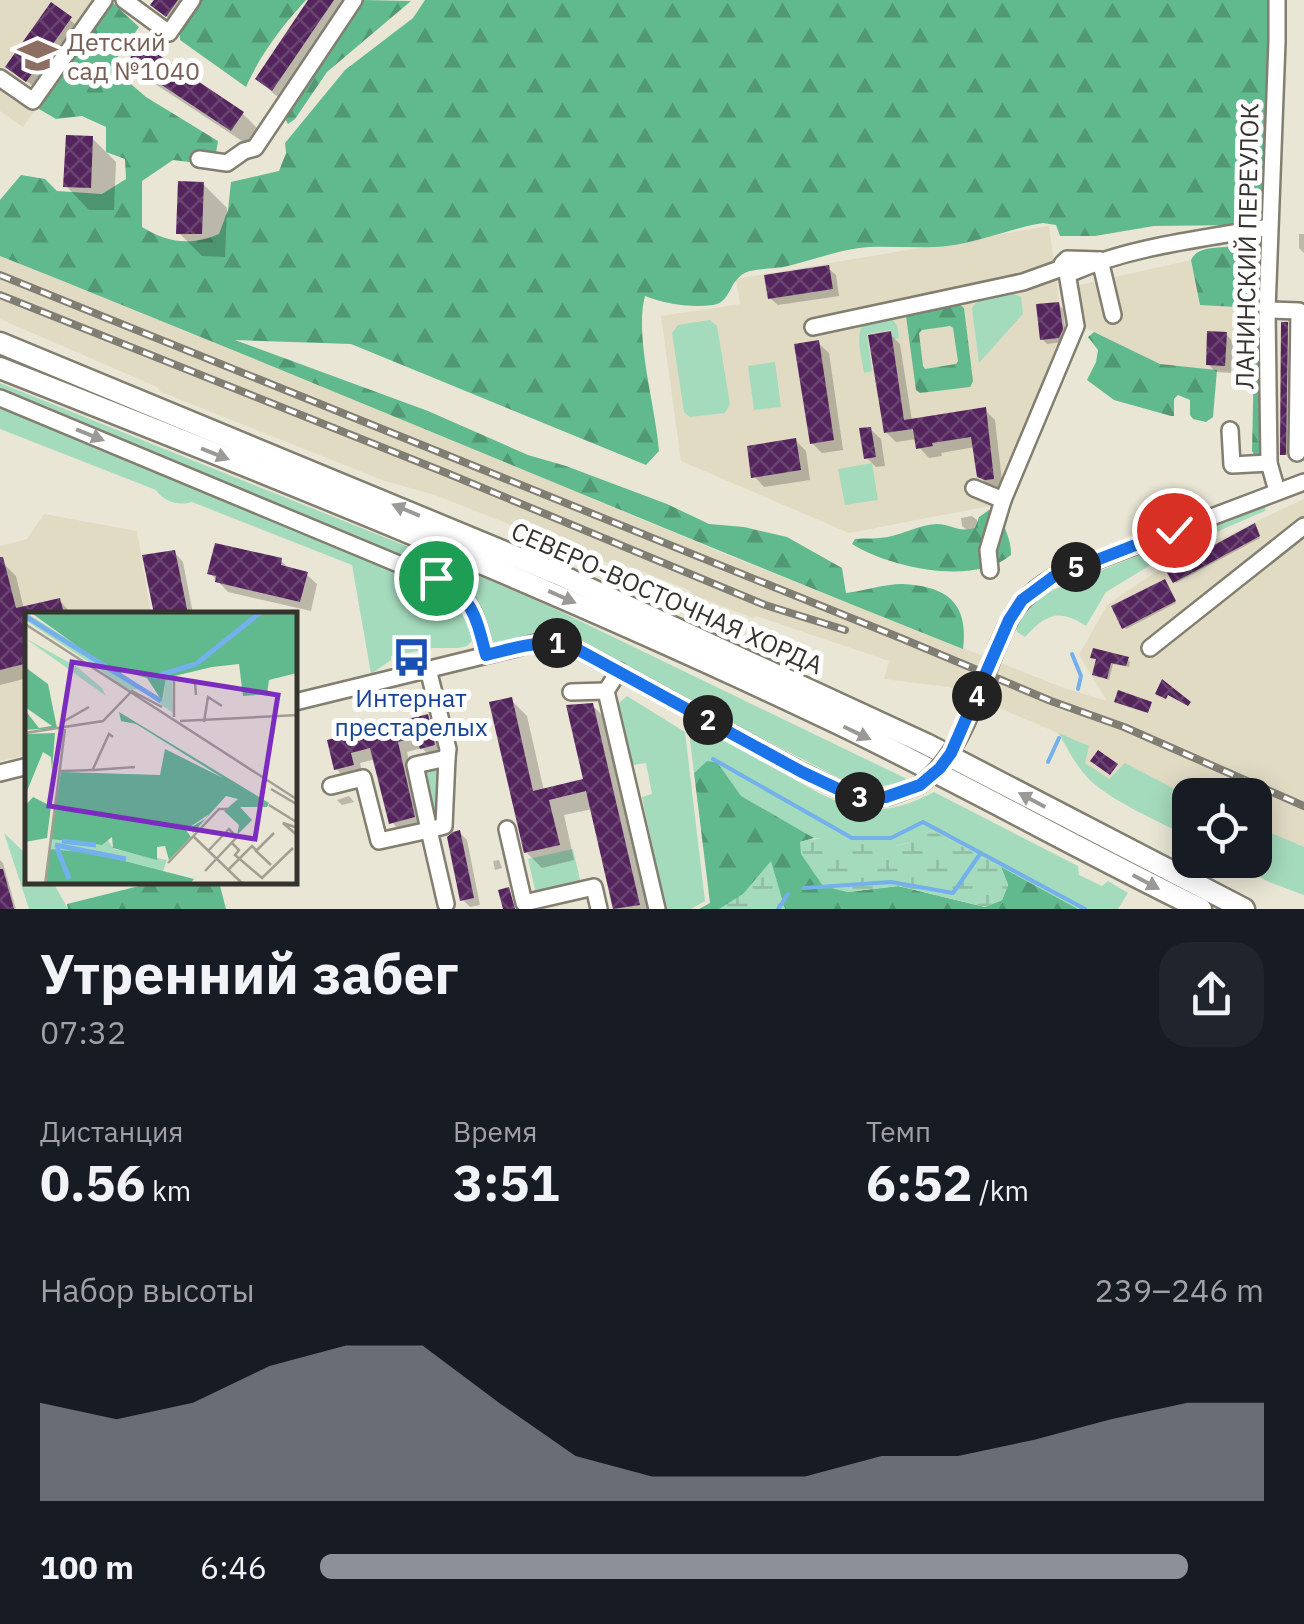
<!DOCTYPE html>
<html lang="ru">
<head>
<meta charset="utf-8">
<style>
  body { margin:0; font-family:"IBM Plex Sans",sans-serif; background:#20242c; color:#f1f3f6; height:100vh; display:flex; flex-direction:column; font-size:38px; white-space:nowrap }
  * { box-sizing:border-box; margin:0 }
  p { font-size:32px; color:#9ea1a6 }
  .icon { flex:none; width:55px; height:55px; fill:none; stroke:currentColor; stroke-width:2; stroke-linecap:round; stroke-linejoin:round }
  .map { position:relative; height:909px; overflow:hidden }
  .panel { display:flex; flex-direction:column; background:#171b24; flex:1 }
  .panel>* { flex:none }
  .buttons { position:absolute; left:1172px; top:778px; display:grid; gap:20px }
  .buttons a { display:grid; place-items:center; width:100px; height:100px; border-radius:20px; background:#171b24; box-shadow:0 5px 25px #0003; font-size:50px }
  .pin { position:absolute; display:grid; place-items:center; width:85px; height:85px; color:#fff; margin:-42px; border:5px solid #fff; border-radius:50%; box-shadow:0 2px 10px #0007 }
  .km { position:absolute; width:50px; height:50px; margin:-25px; border-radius:50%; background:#222; color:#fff; font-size:28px; line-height:50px; text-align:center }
  .round { display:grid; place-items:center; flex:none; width:105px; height:105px; border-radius:30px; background:#20242c }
  .head { display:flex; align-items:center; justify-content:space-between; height:170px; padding:0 40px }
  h1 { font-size:55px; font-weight:800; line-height:75px }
  .metrics { display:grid; grid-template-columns:repeat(3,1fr); gap:15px; height:170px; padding:10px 40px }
  .metrics div { display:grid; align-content:center }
  .metrics b { font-size:50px; font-weight:800 }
  .metrics small { font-size:28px; font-weight:400 }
  .metrics p { font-size:28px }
  .chart { height:280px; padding:20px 40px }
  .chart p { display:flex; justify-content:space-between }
  .chart svg { width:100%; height:180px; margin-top:10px; fill:#8c9099; opacity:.7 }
  ul { padding:0 40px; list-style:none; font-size:32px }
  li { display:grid; grid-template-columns:160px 120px 1fr; align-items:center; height:75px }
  li i { height:25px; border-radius:12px; background:#8c9099 }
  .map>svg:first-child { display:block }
  .built { fill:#e1dbc4 }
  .green { fill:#a5dbbd }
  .forest { fill:url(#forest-firs); fill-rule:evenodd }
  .wetland { fill:url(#wetland-marsh) }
  .shadow { fill:#0003 }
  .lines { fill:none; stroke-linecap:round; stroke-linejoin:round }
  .stream { stroke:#73b0ec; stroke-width:4 }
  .building { fill:url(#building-cross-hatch) }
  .minor-casing { stroke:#827e70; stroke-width:20 }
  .major-casing { stroke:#827e70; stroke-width:25 }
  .minor { stroke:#fff; stroke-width:15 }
  .major { stroke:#fff; stroke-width:20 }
  .rail-casing { stroke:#807d73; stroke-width:8 }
  .rail { stroke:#fff; stroke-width:4; stroke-dasharray:11; stroke-linecap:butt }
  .minor-bridge-casing { stroke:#827e70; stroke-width:20; stroke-linecap:butt }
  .minor-bridge { stroke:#fff; stroke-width:15 }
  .oneway { fill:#9a9996 }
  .route-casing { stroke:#fff; stroke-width:20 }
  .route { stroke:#1a73e8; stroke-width:12 }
  .labels { text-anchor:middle; stroke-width:10; stroke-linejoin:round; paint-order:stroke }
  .education-label { font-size:25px; fill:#785e54; stroke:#fff; text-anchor:start }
  .street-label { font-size:25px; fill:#35332d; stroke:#fff }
  .transit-label { font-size:25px; fill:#164399; stroke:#fff }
  .inset-river { fill:none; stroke:#73b0ec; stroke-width:5 }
  .inset-road { fill:none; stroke:#a29e92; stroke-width:2.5 }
  .view { fill:#7b2cbf; fill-opacity:0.15; stroke:#7b2cbf; stroke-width:5 }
  .inset-edge { fill:none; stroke:#35332d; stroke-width:5 }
</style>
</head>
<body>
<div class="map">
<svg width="1304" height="909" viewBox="0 0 1304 909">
  <defs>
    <pattern id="forest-firs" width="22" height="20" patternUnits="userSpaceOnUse" patternTransform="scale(2.5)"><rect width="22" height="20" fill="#61ba8d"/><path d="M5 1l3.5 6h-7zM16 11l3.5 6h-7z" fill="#519874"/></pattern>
    <pattern id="wetland-marsh" width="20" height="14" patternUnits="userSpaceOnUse" patternTransform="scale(2.5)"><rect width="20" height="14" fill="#a5dbbd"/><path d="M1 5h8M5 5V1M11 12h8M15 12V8" fill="none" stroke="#8fbca3"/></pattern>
    <pattern id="building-cross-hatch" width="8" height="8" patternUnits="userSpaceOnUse" patternTransform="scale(2.5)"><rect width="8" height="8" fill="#54245d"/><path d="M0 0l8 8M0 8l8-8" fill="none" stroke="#6a4471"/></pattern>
  </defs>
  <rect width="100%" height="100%" fill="#eae6d5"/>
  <g class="built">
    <path d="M0 0H109L111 2 23 127 0 111Z"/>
    <path d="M1049 226 1064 337 990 506 849 533 681 461 661 316 740 304 736 279Z"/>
    <path d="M0 256 215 341 732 557 1064 688 1107 701 1079 655 1107 605 1170 562 1304 499V895L1269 882 1229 860H1255V795H1190V838L1116 798 1089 780 1072 757 1058 733 949 687 884 679 889 661 756 616 753 618 691 594V591L628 566 620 568 435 495 385 481 161 392 157 387 0 319Z"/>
    <path d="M1191 260 1200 304 1255 307 1254 374 1160 364 1084 327 1079 285Z"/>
    <path d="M1281 317H1304V455H1279Z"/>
    <path d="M44 514 137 531 151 614H28L27 755 0 761V546L27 539Z"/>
  </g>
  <g class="green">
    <path d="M1012 293 1021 297 1023 314 979 363 972 309C978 295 998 296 1012 293Z"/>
    <path d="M890 317 897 325 899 338 893 339 891 330 867 334 872 371 864 373C862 357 855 338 863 323Z"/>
    <path d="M710 320 717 326 730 404 725 413 690 417 684 412 672 333 678 325Z"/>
    <path d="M775 362 781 407 754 410 748 366Z"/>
    <path d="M0 383 466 570 549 606 907 779C885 788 867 789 845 781L566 637 539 635 506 643 492 642 485 635 467 594 0 395Z"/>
    <path d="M0 403 244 501 462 599 475 638 467 646 458 648H433L391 656V660L371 674 352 565 192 502C179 506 164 502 156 490L0 429Z"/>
    <path d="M872 463 878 500 845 505 838 469Z"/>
    <path d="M1263 505 1266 507 1265 511 1177 549 1106 592 1086 626C1059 608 1046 614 1025 637L1017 632 1015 625 1028 606 1048 592Z"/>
    <path d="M627 696 685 732 705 901 691 909H665L642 797 652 794 646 763 633 765 619 703Z"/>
    <path d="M694 723C723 739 753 756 782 772 807 786 832 803 860 808 887 813 911 804 934 792L1078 866 1079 875 1102 886 1108 881 1128 893 1118 909H1078L931 830 918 840 887 848 814 838 740 796 717 762 707 761 694 773 689 732Z"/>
    <path d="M1059 733 1089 746 1085 763 1109 779 1125 763 1190 797V838C1161 822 1112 802 1089 779 1076 766 1067 748 1059 733Z"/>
    <path d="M443 762 441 823 431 825 419 768Z"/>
    <path d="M1255 826 1304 847V895L1269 882 1229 860H1255Z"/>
    <path d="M4 833 27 855 28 882H53L68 909H29Z"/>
    <path d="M573 849 581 884 536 894 528 859Z"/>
  </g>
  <g class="forest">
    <path d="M201 0H306C282 26 260 55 246 87L180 40V28Z"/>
    <path d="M362 0 411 1 327 72 295 119 288 124 284 117Z"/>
    <path d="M425 0H1269L1265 220 1237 225 1154 226 1095 236H1060L1056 225 1043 223C1011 228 980 242 947 246 921 249 895 246 870 247 840 249 817 259 788 266 776 269 763 268 750 271 728 277 733 302 713 305 690 308 666 304 645 296 634 336 656 408 659 451L646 465 351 344 235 340 428 411 528 455 566 466 667 504 709 524 744 527 787 537 842 568 846 593C864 591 884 584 902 584 946 586 969 602 963 649 641 521 322 384 0 256V200L21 175 45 179 57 191 102 194 126 179 125 159 106 152V127L82 116 56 119 39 109 113 3 139 27 111 67 146 97 218 141 214 165 173 160 142 181V227C168 243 191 246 219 234L228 210 231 182 279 171 286 153 285 143 345 70 413 18Z"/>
    <path d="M1237 238 1258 240 1262 246V253L1258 280 1263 314V455L1256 458 1252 451 1255 308 1200 305 1191 260C1197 247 1214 248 1227 247Z"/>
    <path d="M960 305 964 308 973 381 970 387 920 393 916 390 906 316 908 312ZM950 326 953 328 958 361 956 364 925 369 923 366 919 333 922 330Z"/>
    <path d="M1094 332 1160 364 1217 370 1213 417 1206 422 1193 419 1190 415V400L1178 395 1174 399V416H1171L1114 400 1087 380 1096 362 1098 350 1088 337Z"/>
    <path d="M989 510H1000C1002 526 1012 539 1011 555 974 586 890 568 852 544L855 539C866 538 877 539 888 537 904 534 919 525 936 524 951 524 959 533 975 528L979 517Z"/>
    <path d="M707 761 717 762 741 796 814 838 800 842 847 892 898 886 985 907 1002 900 1008 885 1001 867 1078 909H699L710 903 694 773Z"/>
    <path d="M155 882H219L226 909H68L67 904Z"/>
  </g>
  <g class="wetland">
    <path d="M931 830 1001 867 1008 885 1002 900 985 907 899 886 847 892 823 886 801 854 800 842C846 828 884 867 931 830Z"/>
    <path d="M771 861 785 909H719L743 894Z"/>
  </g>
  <g class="shadow">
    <path d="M157 0H203L183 31 154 5Z"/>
    <path d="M311 0H356L289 105 274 94 258 78Z"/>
    <path d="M51 6 75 24 32 85 12 71Z"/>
    <path d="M131 62 242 113 258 129 248 145 146 78Z"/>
    <path d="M92 138 116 162 114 210H89L66 186Z"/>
    <path d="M203 184 227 208 225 257 202 256 179 233Z"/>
    <path d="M1299 234H1304V253L1299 248Z"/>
    <path d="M828 268 836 275 839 296 778 305 770 298Z"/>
    <path d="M1058 304 1063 309 1066 335 1063 342 1047 344 1042 339Z"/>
    <path d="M1287 324 1288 326 1287 455 1283 454Z"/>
    <path d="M890 334 900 344 912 421 985 410 995 420 1003 489 990 487 979 476 975 447 941 453 942 456 929 458 919 447 917 439 896 442 886 432Z"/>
    <path d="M1226 334 1233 342 1231 373 1216 372 1208 364Z"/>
    <path d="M818 343 829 353 843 450 822 453 812 443Z"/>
    <path d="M870 429 881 439 885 466 876 467 866 457Z"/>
    <path d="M796 441 806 451 810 480 764 487 754 476Z"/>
    <path d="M972 516 977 520 978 528 967 530 962 526 961 518Z"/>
    <path d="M1256 528 1260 538 1176 583 1170 572Z"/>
    <path d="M174 552 183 562 193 614H156L145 557Z"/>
    <path d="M281 561 291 570 306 574 317 584 311 611 228 592 210 573Z"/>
    <path d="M3 563 16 576 24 609 59 600 72 614H28V678L0 685V564Z"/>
    <path d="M1166 583 1176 603 1126 629 1124 627Z"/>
    <path d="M1093 657 1127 659 1130 662 1129 667 1113 664 1109 680 1095 674 1098 660Z"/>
    <path d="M511 700 527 716 544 791 586 781 592 705 608 721 652 909H616L593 809 564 815 574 860 542 868 526 852Z"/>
    <path d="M427 717 437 727 444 755 432 758 422 748 407 752 424 827 402 833 392 822 376 759 360 763 363 775 347 779 336 769 330 742Z"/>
    <path d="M349 796 354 802 342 805 337 800Z"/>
    <path d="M460 833 467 840 480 905 470 907 462 899Z"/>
    <path d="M0 860 3 863 16 909H0Z"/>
    <path d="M499 860 502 868 495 870 493 861Z"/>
  </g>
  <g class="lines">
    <g class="stream">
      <path d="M1072 654 1081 676 1078 689"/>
      <path d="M713 759 852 838H891L923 822 1085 909"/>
      <path d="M1048 762 1059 738"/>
      <path d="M804 888 891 882 953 893 980 854"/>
      <path d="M778 909 788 894"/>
    </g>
  </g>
  <g class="building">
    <path d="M154 0H178L166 17 150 5Z"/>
    <path d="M308 0H334L272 91 255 79Z"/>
    <path d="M51 2 72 17 26 82 5 67Z"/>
    <path d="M141 43 244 112 231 131 127 62Z"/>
    <path d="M66 135 93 136 91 188 63 187Z"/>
    <path d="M178 181 204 182 202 234H176Z"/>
    <path d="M829 265 833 289 768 299 764 275Z"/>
    <path d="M1059 302 1063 329 1059 338 1040 340 1036 304Z"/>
    <path d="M1281 322H1288L1286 455H1280Z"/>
    <path d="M891 331 904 420 986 407 994 479 985 480 977 477 971 437 932 443 933 446 916 449 913 429 884 433 868 335Z"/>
    <path d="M1207 331 1227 332 1225 366 1206 365Z"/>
    <path d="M819 340 834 440 810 444 794 344Z"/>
    <path d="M871 427 876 457 864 459 859 428Z"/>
    <path d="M796 438 801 470 751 478 747 446Z"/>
    <path d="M1255 523 1260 536 1173 583 1166 571Z"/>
    <path d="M215 543 282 558 281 565 308 572 300 602 215 582 216 576 207 574Z"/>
    <path d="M175 550 188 614H154L142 555Z"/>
    <path d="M0 557H3L16 608 60 598 64 614H28V663L0 670Z"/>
    <path d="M1165 579 1176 601 1122 629 1111 606Z"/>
    <path d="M1093 648 1129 657 1126 666 1111 663 1107 679 1092 675 1096 659 1090 658Z"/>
    <path d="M1162 679 1191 702 1188 706 1168 695 1166 699 1155 694Z"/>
    <path d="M1118 690 1152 702 1148 713 1114 702Z"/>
    <path d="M512 697 533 791 583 779 566 705 593 703 640 905 613 909 586 791 549 800 560 845 524 853 489 702Z"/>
    <path d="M428 714 435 745 420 749 416 737 398 742 415 817 389 824 370 748 351 753 354 765 334 770 327 740Z"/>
    <path d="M1098 750 1118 764 1110 775 1090 761Z"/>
    <path d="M460 830 474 898 460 901 447 837 453 832Z"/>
    <path d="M0 869H3L14 909H0Z"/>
    <path d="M509 887 515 909H503L498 890Z"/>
  </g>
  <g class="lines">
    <defs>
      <g id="minor">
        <path d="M124 0 169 33 192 0"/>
        <path d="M1277 0V42L1267 310 1269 463 1277 491"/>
        <path d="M0 78 33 101 104 0"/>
        <path d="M199 159 227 163 244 151 255 148 354 0"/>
        <path d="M1100 260 1067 259 1062 264V268L1067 273H1071C1132 246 1203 239 1269 227"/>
        <path d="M1100 260 1113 315"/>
        <path d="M1267 310 1299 311 1297 453"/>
        <path d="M813 327 1023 282 1062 268"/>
        <path d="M0 398 449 585C475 601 479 628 486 655"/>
        <path d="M1230 430 1232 465 1269 463"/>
        <path d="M974 488 1003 500 1076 326 1067 273"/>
        <path d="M990 570 988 550 1003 500"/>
        <path d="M1150 648 1304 526"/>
        <path d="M994 655C1010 616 1016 600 1053 577L1304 482"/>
        <path d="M619 671 606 691 657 909"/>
        <path d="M571 692 606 691"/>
        <path d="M295 702 540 642 557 643 575 648 801 771 840 790 866 798 887 797 920 785"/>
        <path d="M0 773 28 766"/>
        <path d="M331 786 363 778 379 841 429 830 415 765 447 758 448 749 428 669"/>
        <path d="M507 829 524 903 594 887 599 909"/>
        <path d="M446 904 429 830 444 826 447 758"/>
      </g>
      <g id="major">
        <path d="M0 343 560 575 926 744 1244 909"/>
        <path d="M0 368C282 479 563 592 837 723 960 782 1078 849 1201 909"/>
      </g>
    </defs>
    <use href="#minor" class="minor-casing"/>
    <use href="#major" class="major-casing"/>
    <use href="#minor" class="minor"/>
    <use href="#major" class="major"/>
    <defs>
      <g id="rail">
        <path d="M0 275 903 639 1051 701 1124 727 1304 806"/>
        <path d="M0 295 449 474 765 605 845 630"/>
      </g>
    </defs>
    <use href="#rail" class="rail-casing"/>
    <use href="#rail" class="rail"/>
    <defs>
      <path id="minor-bridge" d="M920 785C961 754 975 701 994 655"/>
    </defs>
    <use href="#minor-bridge" class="minor-bridge-casing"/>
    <use href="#minor-bridge" class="minor-bridge"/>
  </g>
  <defs><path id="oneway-solid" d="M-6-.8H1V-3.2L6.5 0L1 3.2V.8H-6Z" transform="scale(2.5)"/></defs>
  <g class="oneway">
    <use href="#oneway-solid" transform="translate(90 435) rotate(22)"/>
    <use href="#oneway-solid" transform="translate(215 454) rotate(22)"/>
    <use href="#oneway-solid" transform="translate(406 510) rotate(-157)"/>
    <use href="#oneway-solid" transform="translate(562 597) rotate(24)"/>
    <use href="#oneway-solid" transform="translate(857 733) rotate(26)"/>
    <use href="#oneway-solid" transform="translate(1032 800) rotate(-152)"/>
    <use href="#oneway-solid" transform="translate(1146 882) rotate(28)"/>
  </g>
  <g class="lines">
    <defs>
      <path id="route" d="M436 578C473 597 476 617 486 655 520 647 540 638 575 648L802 772 840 790 866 798 886 797 920 785 940 768 951 753 1009 620 1022 600 1053 577 1174 530"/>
    </defs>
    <use href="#route" class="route-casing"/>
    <use href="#route" class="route"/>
  </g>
  <defs>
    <symbol id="school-bare" viewBox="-9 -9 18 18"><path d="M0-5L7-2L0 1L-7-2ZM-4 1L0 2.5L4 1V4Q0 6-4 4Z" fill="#8d6e63" stroke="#fff" stroke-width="2.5" paint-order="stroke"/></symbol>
    <symbol id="bus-bare" viewBox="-9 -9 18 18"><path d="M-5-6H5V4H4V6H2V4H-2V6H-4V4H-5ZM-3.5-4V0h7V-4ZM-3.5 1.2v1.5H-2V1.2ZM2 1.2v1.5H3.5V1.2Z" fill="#1a4fb4" stroke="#fff" stroke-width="2.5" paint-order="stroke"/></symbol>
  </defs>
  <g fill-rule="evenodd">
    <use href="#school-bare" x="10" y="28" width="55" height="55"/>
    <use href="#bus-bare" x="384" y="630" width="55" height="55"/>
  </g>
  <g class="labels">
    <g class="education-label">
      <text x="67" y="51">Детский<tspan x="67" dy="29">сад №1040</tspan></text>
    </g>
    <g class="street-label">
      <text transform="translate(1247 246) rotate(-89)" y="9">ЛАНИНСКИЙ ПЕРЕУЛОК</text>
      <text transform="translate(667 598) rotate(24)" y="9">СЕВЕРО-ВОСТОЧНАЯ ХОРДА</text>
    </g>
    <g class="transit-label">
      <text x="411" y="707">Интернат<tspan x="411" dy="29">престарелых</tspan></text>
    </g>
  </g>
  <g transform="translate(25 612)">
    <rect width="272" height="272" fill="#eae6d5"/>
    <path d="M0 0 138 88 141 66 147 64 148 101 114 77 102 78 74 57 78 51 70 54 0 8ZM0 26 52 55 77 76 81 84ZM81 225 89 237 142 248 137 262 24 237 25 227 77 233Z" fill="#a5dbbd"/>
    <path d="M5 0H272V61L244 68 242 82 218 84 214 52 187 55 141 66 137 89 122 66 97 59 94 64ZM0 55 23 72 32 116 0 118V98L14 116 27 114 0 95ZM94 100 244 191 242 195H215L227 208 212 223 214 213 199 199 213 187 201 184 168 221 165 216 180 207 184 202 161 218 166 225 144 248 140 234 132 235V248L88 236 87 225 77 233 25 227 36 160 135 163 140 137 198 166 111 112 96 109ZM30 121 27 159 26 145 18 140 0 184V122ZM8 185 26 194 22 226 0 230V194ZM24 237 68 241 169 267 164 273H21Z" fill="#61ba8d"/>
    <path class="inset-river" d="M0 4 136 89M128 65 171 52 236 0M37 229 71 233M30 233 101 247M32 236 44 267"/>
    <path class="inset-road" d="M0 12 273 188M149 105V65L170 71 171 83M155 109 273 103M179 110 183 85 197 94M37 118 36 111 64 95M0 121 78 109 107 79 137 95M68 157 84 122 88 125M69 158 110 155M35 159 69 158H63M246 177 273 193M244 193 273 211M273 216 258 211 273 224M168 224 219 273M207 231 214 238 210 243 237 266 268 236M143 251 194 197H203M246 253 231 239 249 221M203 258 227 234 231 238M180 259 212 225 204 217 183 239M20 273 40 117"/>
    <path class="view" d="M47 50 253 83 230 227 24 194Z"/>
    <rect width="272" height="272" class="inset-edge"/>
  </g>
</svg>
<div class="buttons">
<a><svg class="icon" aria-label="locate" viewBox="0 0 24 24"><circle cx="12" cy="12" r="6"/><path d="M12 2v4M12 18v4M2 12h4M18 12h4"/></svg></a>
</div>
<div class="pin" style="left:436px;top:578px;background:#1e9e55"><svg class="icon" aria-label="arrive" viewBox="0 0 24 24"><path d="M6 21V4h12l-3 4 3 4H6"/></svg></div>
<div class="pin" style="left:1174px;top:530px;background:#d93025"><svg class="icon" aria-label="check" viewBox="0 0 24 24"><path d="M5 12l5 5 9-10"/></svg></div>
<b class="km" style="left:557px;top:643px">1</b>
<b class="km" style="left:708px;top:720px">2</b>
<b class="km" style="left:860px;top:797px">3</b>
<b class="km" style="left:977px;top:696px">4</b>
<b class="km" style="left:1076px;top:567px">5</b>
</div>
<section class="panel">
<div class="head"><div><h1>Утренний забег</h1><p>07:32</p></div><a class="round"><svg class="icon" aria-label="share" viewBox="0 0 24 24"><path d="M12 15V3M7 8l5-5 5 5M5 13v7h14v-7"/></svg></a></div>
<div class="metrics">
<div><p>Дистанция</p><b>0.56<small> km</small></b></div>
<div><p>Время</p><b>3:51</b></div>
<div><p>Темп</p><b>6:52<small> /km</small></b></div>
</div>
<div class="chart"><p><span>Набор высоты</span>239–246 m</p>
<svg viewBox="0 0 160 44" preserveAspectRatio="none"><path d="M0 44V20L10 24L20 20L30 11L40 6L50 6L60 20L70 33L80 38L90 38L100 38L110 33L120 33L130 29L140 24L150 20L160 20V44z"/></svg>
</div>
<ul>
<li><b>100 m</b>6:46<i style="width:92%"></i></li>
</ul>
</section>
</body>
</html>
